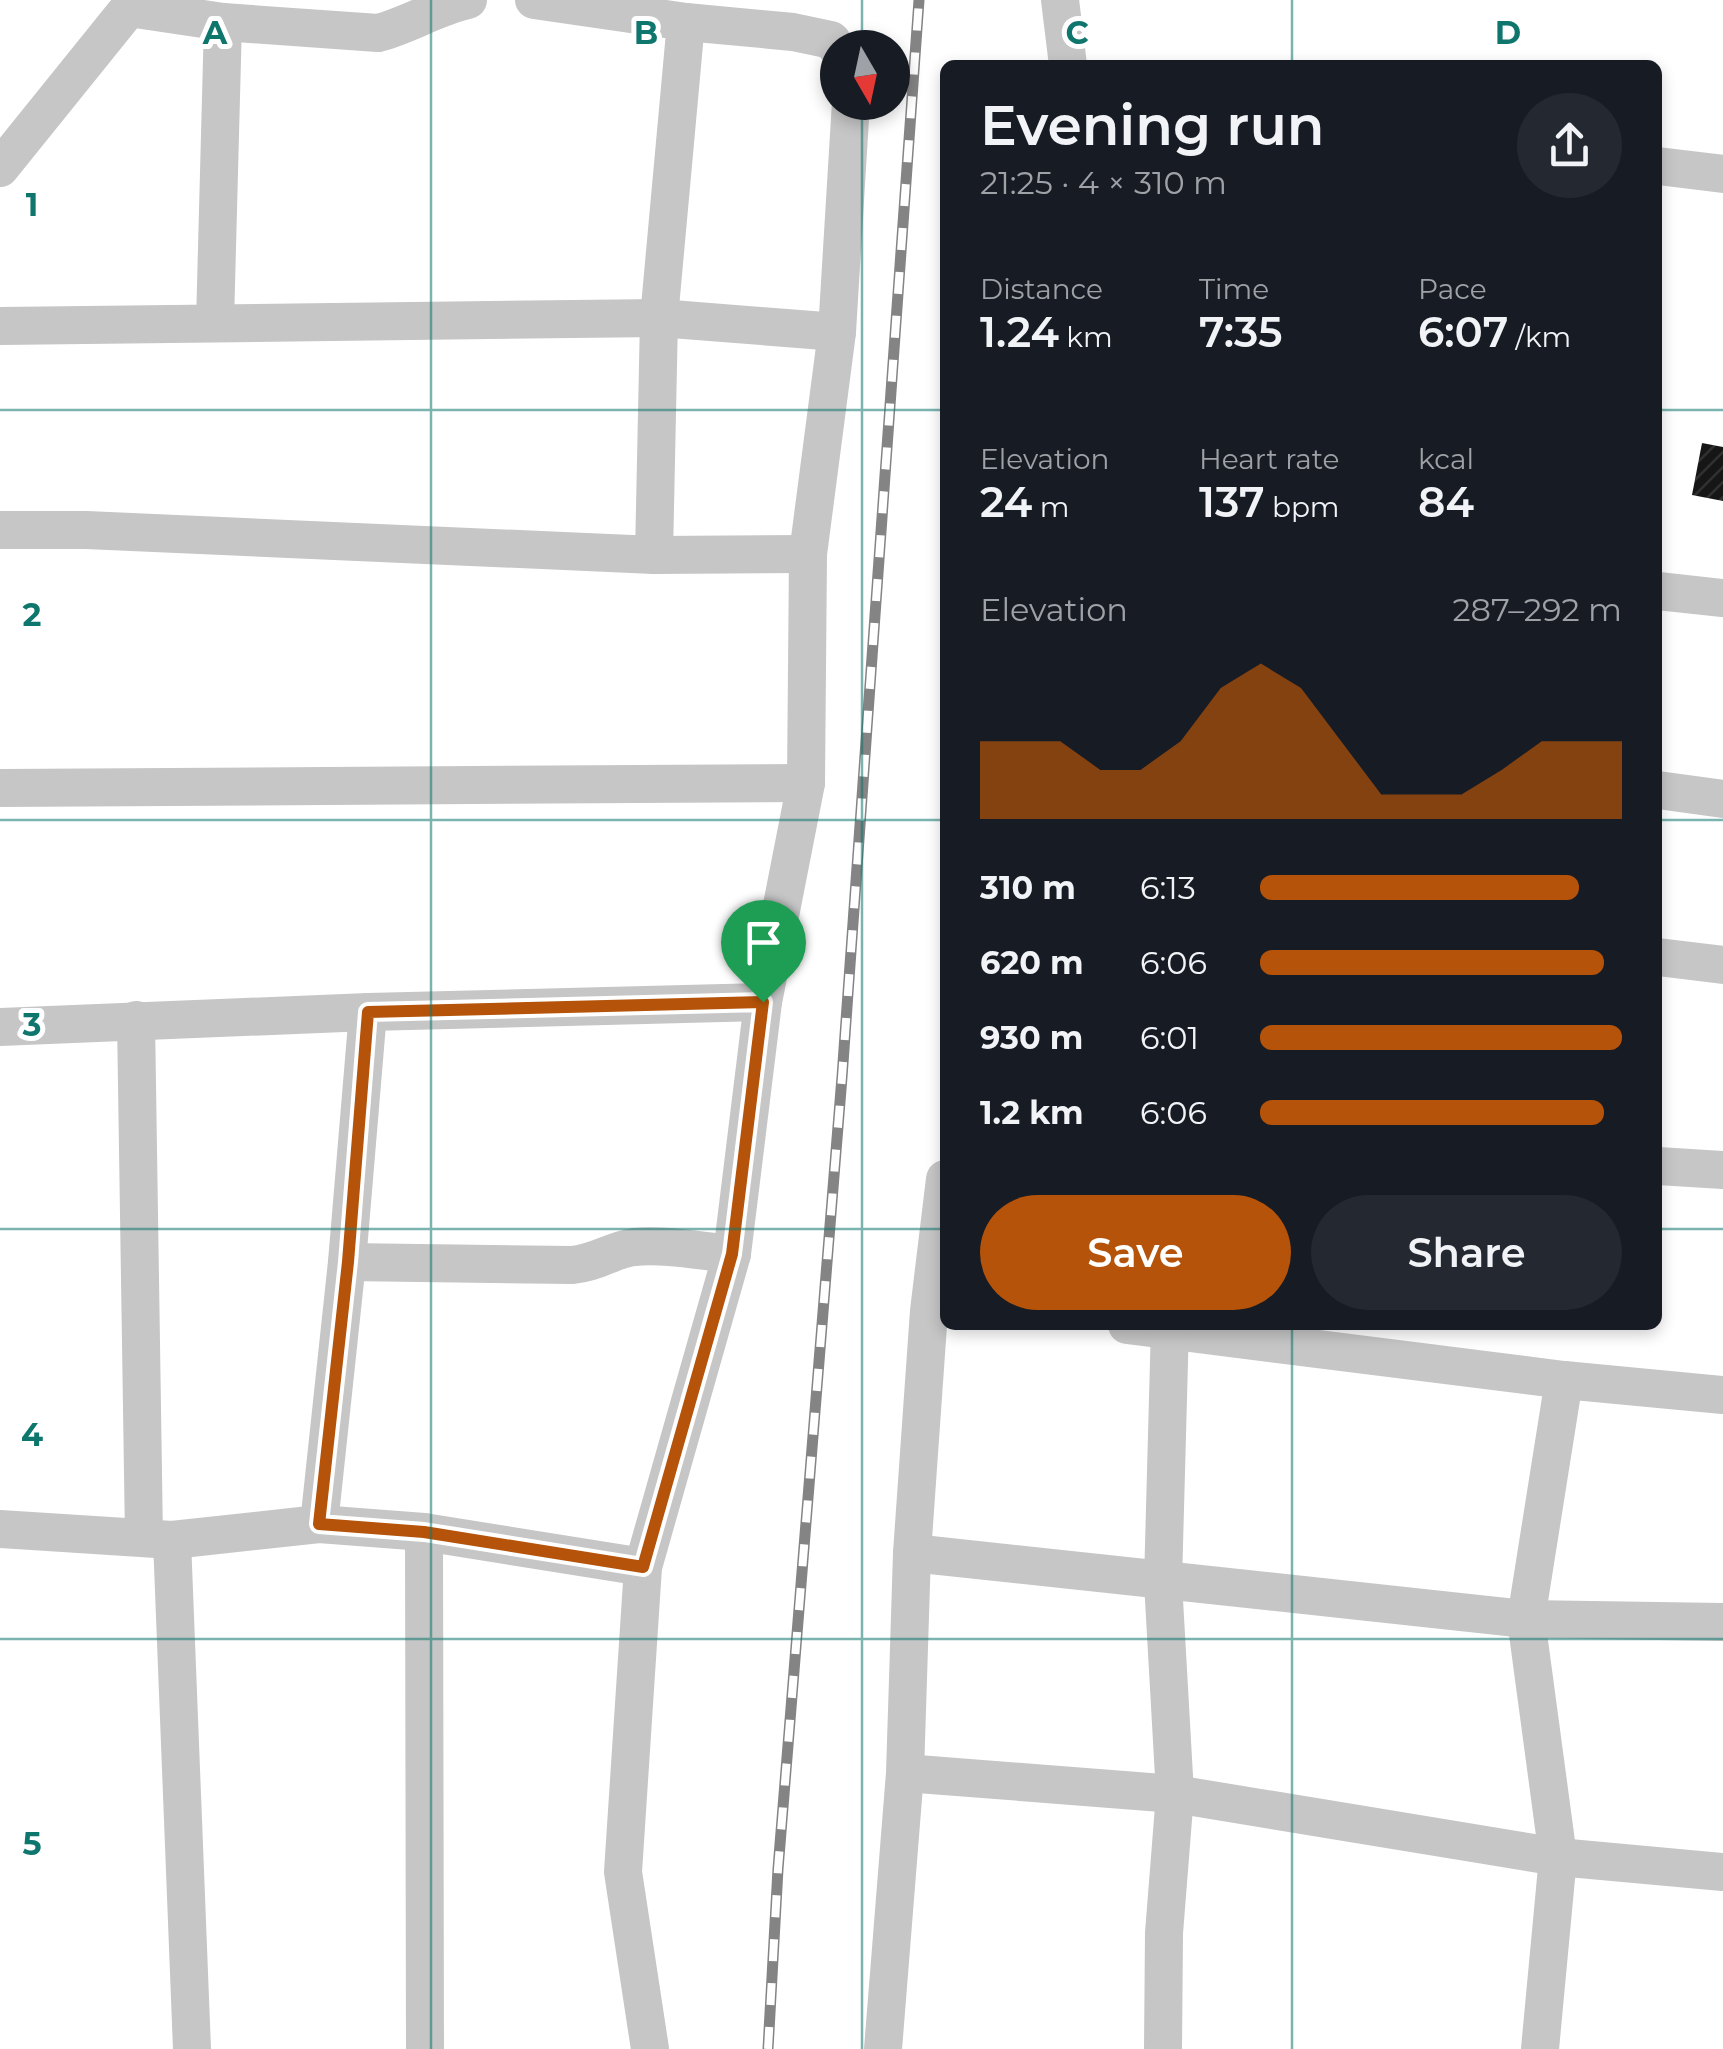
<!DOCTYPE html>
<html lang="en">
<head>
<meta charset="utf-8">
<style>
  body { margin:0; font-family:Montserrat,sans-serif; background:#242831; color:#f1f3f6; height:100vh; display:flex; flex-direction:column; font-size:38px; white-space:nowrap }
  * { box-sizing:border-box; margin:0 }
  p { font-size:32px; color:#9ea1a6 }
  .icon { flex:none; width:55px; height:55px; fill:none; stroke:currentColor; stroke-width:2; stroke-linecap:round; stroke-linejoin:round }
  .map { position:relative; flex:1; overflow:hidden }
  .details { position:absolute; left:940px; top:60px; width:722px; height:1270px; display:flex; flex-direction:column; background:#171b24; border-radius:15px; box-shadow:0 5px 15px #0003 }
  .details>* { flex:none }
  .needle { width:65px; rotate:171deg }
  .buttons { position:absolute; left:820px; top:30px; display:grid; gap:20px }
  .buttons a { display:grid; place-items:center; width:90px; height:90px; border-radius:50%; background:#171b24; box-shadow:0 5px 15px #0003; font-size:50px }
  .pin { position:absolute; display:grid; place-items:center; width:85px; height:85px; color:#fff; margin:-102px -42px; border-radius:50% 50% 50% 0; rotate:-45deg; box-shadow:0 0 10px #0007 }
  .pin .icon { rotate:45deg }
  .round { display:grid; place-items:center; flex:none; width:105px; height:105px; border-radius:52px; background:#242831 }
  .head { display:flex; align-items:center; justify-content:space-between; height:170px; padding:0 40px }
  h1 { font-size:55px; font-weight:600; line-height:75px }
  .stats { display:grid; grid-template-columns:repeat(3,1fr); gap:15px; height:170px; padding:10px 40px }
  .stats div { display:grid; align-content:center }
  .stats b { font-size:42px; font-weight:600 }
  .stats small { font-size:28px; font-weight:400 }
  .stats p { font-size:28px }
  .chart { height:280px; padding:20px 40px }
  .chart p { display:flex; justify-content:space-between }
  .chart svg { width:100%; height:180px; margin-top:10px; fill:#b45309; opacity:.7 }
  .primary-button { display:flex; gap:20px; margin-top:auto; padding:20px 40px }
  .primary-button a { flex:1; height:115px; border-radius:60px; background:#b45309; color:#fff; font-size:40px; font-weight:600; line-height:115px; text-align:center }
  .primary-button a+a { background:#242831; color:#f1f3f6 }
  ul { padding:0 40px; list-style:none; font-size:32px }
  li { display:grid; grid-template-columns:160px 120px 1fr; align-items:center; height:75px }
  li i { height:25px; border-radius:12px; background:#b45309 }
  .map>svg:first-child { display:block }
  .building { fill:url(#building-hatch) }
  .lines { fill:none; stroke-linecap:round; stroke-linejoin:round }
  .minor { stroke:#c6c6c6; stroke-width:38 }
  .rail-casing { stroke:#848484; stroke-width:11 }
  .rail { stroke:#fff; stroke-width:8; stroke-dasharray:22; stroke-linecap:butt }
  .route-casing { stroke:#fff; stroke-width:20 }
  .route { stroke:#b45309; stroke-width:12 }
  .grid { fill:none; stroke:#0f766e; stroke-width:2.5; stroke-opacity:0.55 }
  .grid-label { font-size:32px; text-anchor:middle; font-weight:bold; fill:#0f766e; stroke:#fff; stroke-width:10; stroke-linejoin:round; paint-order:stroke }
</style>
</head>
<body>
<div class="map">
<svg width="1723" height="2049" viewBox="0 0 1723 2049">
  <defs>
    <pattern id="building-hatch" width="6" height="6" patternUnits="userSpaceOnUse" patternTransform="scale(2.5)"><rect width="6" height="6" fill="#161616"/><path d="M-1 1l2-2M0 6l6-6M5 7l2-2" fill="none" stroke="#303030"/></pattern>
  </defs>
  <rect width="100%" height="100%" fill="#fff"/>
  <path class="building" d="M1702 443 1723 447V501L1692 495Z"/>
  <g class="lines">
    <g class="minor">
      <path d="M534 0 686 22 793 32 831 40 838 49"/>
      <path d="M1060 0 1068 65"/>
      <path d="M129 8 223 22 378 33C409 25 436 7 468 0"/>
      <path d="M1658 166 1723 174"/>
      <path d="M0 168 129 8 130 0"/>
      <path d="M215 323 223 22"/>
      <path d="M0 326 659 318 837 332"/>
      <path d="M0 530H86L654 555 808 554"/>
      <path d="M654 555 659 318 686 22"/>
      <path d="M1658 591 1723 598"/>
      <path d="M0 788 806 783"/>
      <path d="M1658 790 1723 799"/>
      <path d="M1658 957 1723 965"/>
      <path d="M136 1020 144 1537"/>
      <path d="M0 1027 368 1012 763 1002"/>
      <path d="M1658 1166 1723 1170"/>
      <path d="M347 1262 572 1265C597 1263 612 1250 634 1247 665 1244 700 1251 732 1254"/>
      <path d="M1127 1325 1564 1380 1723 1395"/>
      <path d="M319 1524 347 1262 368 1012"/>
      <path d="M0 1529 172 1540 319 1524 424 1532 643 1567"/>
      <path d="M424 1532 425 2049"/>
      <path d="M172 1540 192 2049"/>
      <path d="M912 1553 1526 1619 1723 1622"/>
      <path d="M905 1773 1175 1794 1558 1857 1723 1872"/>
      <path d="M650 2049 623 1872 643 1567 732 1254 763 1002 806 783 808 554 837 332 851 102"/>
      <path d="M883 2049 905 1773 912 1553 929 1311 945 1179"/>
      <path d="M1163 2049 1164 1933 1175 1794 1163 1582 1170 1325"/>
      <path d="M1540 2049 1558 1857 1526 1619 1564 1380"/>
    </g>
    <defs>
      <path id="rail" d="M768 2049 778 1869 842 1077 919 0"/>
    </defs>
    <use href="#rail" class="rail-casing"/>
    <use href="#rail" class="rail"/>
  </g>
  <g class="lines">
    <defs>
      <path id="route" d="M763 1002 732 1254 643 1567 424 1532 319 1524 348 1262 368 1012Z"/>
    </defs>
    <use href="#route" class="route-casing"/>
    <use href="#route" class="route"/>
  </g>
  <path class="grid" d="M431 0V2049M862 0V48M1292 0V65M862 102V2049M0 410H945M1658 410H1723M0 820H945M1658 820H1723M0 1229H945M1658 1229H1723M1292 1325V2049M0 1639H1723"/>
  <g class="grid-label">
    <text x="215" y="44">A</text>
    <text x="646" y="44">B</text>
    <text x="1077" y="44">C</text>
    <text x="1508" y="44">D</text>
    <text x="32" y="216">1</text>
    <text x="32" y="626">2</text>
    <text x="32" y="1036">3</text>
    <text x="32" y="1446">4</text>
    <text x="32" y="1855">5</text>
  </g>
</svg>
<div class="buttons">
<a><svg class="needle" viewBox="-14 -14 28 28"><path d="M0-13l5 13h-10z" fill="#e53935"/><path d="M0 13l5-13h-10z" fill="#9ea1a6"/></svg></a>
</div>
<div class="pin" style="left:763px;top:1002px;background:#1e9e55"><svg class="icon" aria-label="arrive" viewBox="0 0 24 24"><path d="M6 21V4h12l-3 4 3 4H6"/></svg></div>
<section class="details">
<div class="head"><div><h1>Evening run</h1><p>21:25 · 4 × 310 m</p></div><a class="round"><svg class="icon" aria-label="share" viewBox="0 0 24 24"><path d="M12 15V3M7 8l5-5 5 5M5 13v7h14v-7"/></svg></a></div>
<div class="stats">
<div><p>Distance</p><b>1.24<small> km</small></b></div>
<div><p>Time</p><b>7:35</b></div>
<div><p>Pace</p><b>6:07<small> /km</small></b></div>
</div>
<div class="stats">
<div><p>Elevation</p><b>24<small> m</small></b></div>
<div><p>Heart rate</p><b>137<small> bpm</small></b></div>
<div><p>kcal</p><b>84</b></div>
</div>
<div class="chart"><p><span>Elevation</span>287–292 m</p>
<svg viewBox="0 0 160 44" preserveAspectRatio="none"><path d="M0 44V25L10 25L20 25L30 32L40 32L50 25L60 12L70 6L80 12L90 25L100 38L110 38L120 38L130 32L140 25L150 25L160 25V44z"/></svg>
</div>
<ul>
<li><b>310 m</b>6:13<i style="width:88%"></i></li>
<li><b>620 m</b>6:06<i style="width:95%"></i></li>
<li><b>930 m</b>6:01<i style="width:100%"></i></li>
<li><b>1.2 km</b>6:06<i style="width:95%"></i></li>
</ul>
<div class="primary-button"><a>Save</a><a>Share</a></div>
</section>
</div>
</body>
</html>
